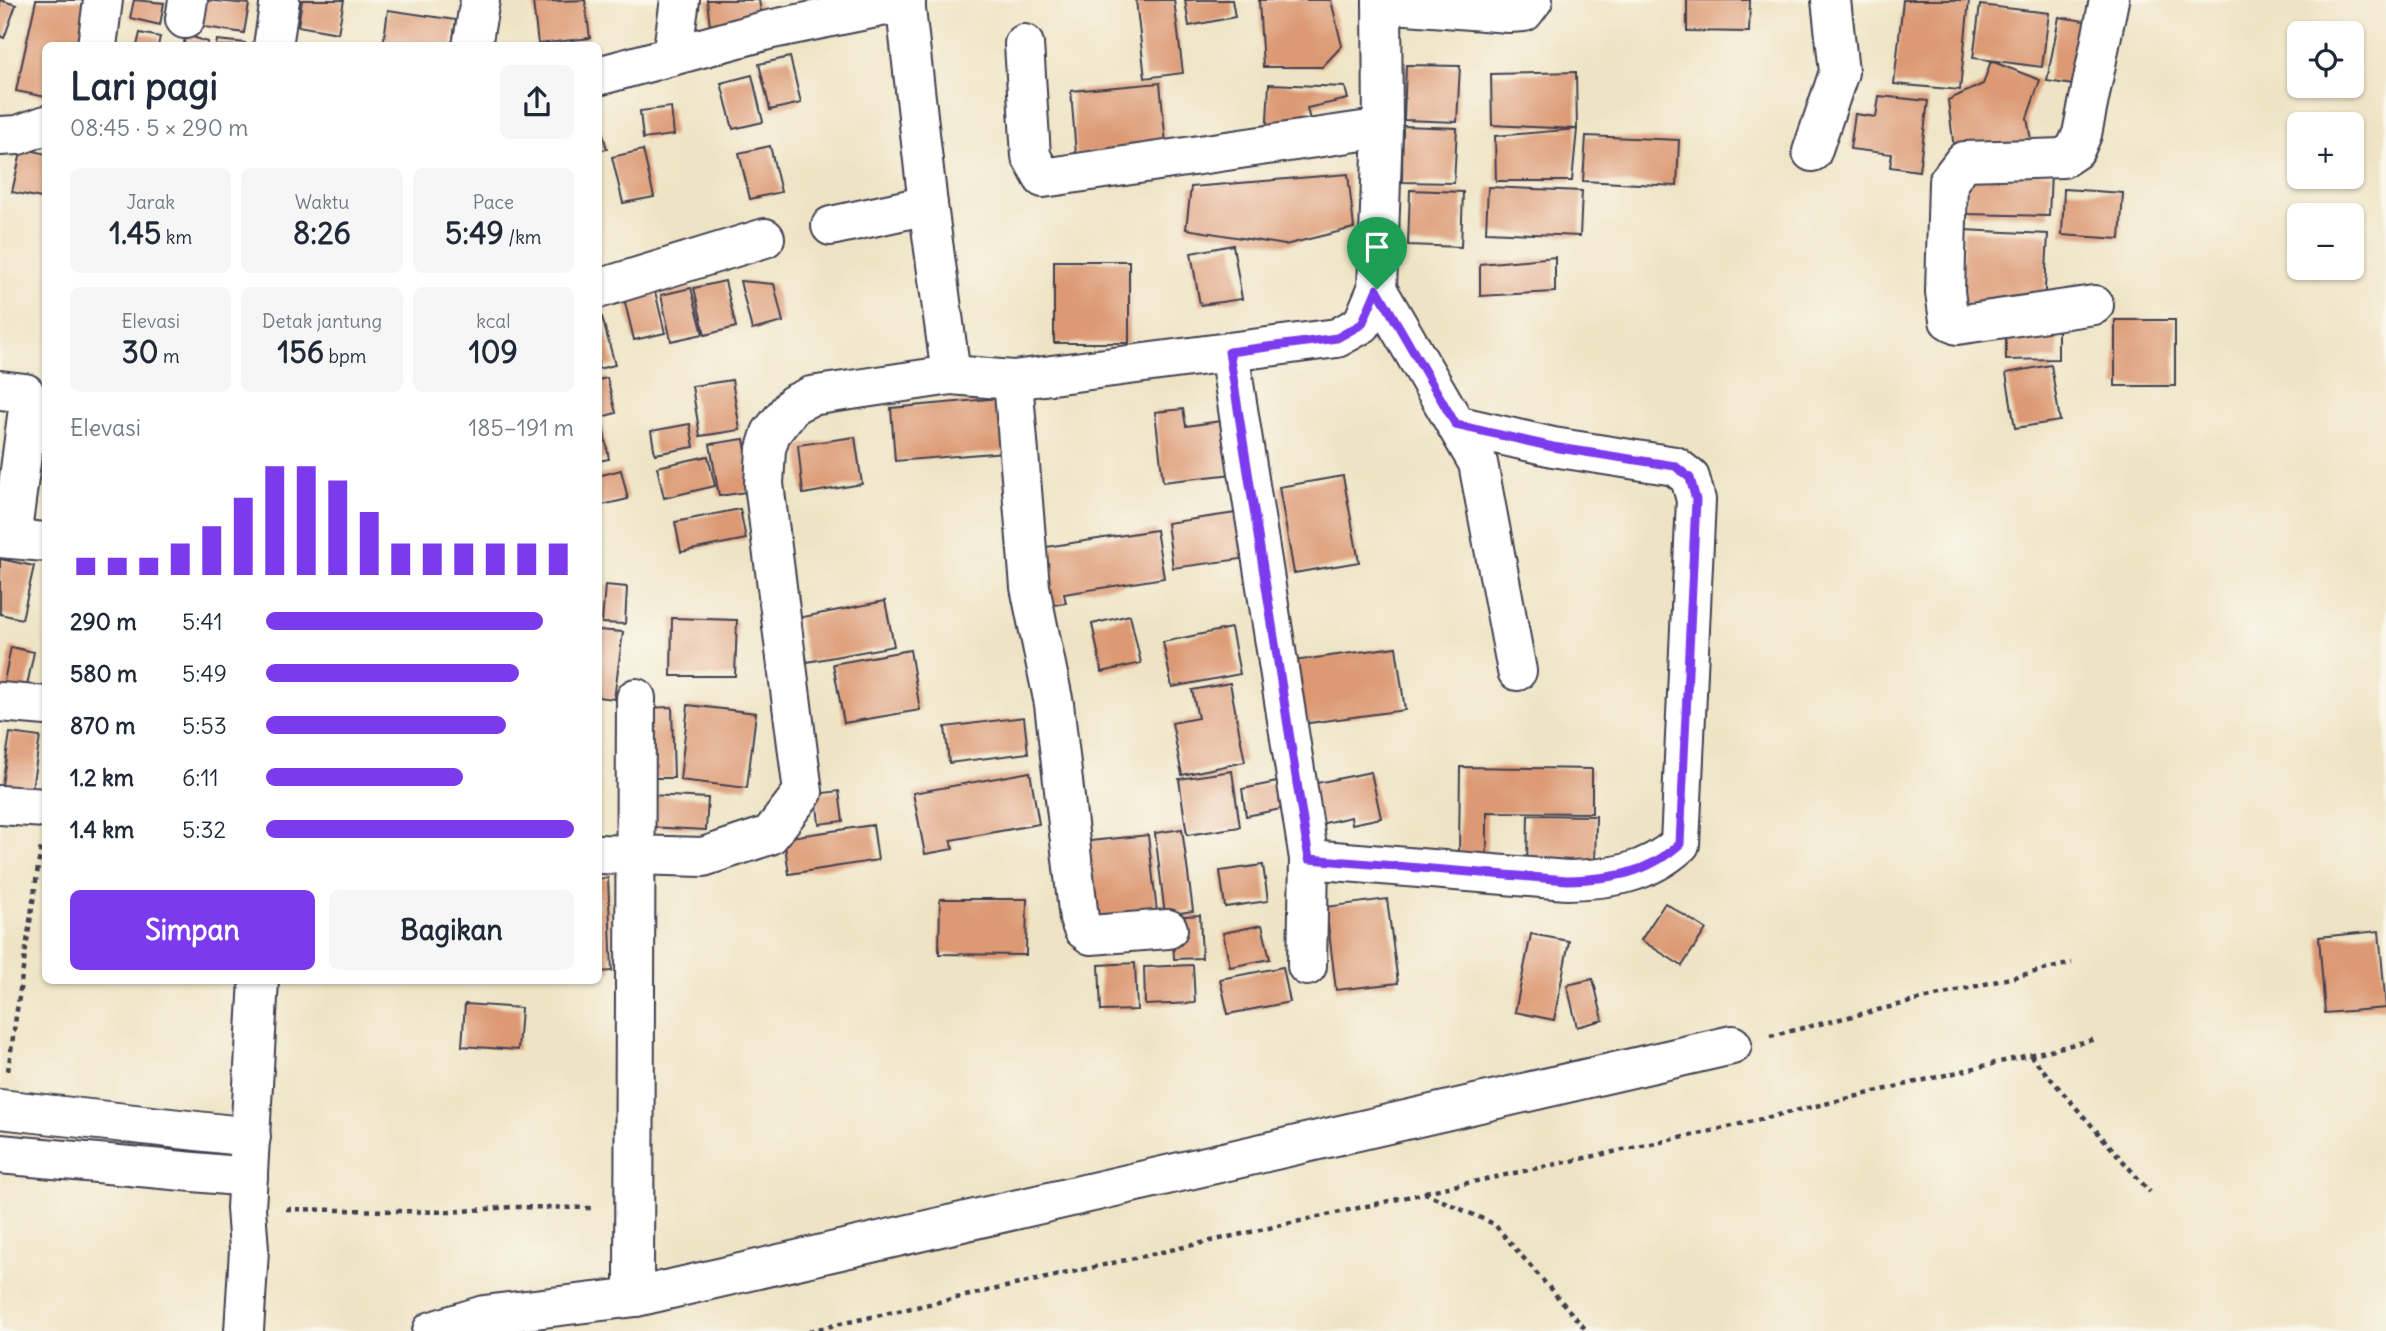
<!DOCTYPE html>
<html lang="id">
<head>
<meta charset="utf-8">
<style>
  body { margin:0; font-family:Delius,sans-serif; background:#f6f6f7; color:#1f2937; height:100vh; display:flex; flex-direction:column; font-size:26px; white-space:nowrap }
  * { box-sizing:border-box; margin:0 }
  p { font-size:23px; color:#747a83 }
  .icon { flex:none; width:38px; height:38px; fill:none; stroke:currentColor; stroke-width:2; stroke-linecap:round; stroke-linejoin:round }
  .map { position:relative; flex:1; overflow:hidden }
  .details { position:absolute; left:42px; top:42px; width:560px; height:942px; display:flex; flex-direction:column; background:#fff; border-radius:10px; box-shadow:0 2px 5px #0004 }
  .details>* { flex:none }
  .fabs { position:absolute; left:2287px; top:21px; display:grid; gap:14px }
  .fabs a { display:grid; place-items:center; width:77px; height:77px; border-radius:10px; background:#fff; box-shadow:0 2px 5px #0004; font-size:35px }
  .pin { position:absolute; display:grid; place-items:center; width:60px; height:60px; color:#fff; margin:-72px -30px; border-radius:50% 50% 50% 0; rotate:-45deg; box-shadow:0 0 7px #0007 }
  .pin .icon { rotate:45deg }
  .round { display:grid; place-items:center; flex:none; width:74px; height:74px; border-radius:10px; background:#f6f6f7 }
  .summary { display:flex; align-items:center; justify-content:space-between; height:119px; padding:0 28px }
  h1 { font-size:38px; font-weight:700; line-height:52px }
  .metrics { display:grid; grid-template-columns:repeat(3,1fr); gap:10px; height:119px; padding:7px 28px }
  .metrics div { display:grid; align-content:center; border-radius:10px; background:#f6f6f7; text-align:center }
  .metrics b { font-size:30px; font-weight:700 }
  .metrics small { font-size:19px; font-weight:400 }
  .metrics p { font-size:19px }
  .chart { height:196px; padding:14px 28px }
  .chart p { display:flex; justify-content:space-between }
  .chart svg { width:100%; height:126px; margin-top:7px; stroke:#7c3aed; stroke-width:6 }
  .button { display:flex; gap:14px; margin-top:auto; padding:14px 28px }
  .button a { flex:1; height:80px; border-radius:10px; background:#7c3aed; color:#fff; font-size:28px; font-weight:700; line-height:80px; text-align:center }
  .button a+a { background:#f6f6f7; color:#1f2937 }
  ul { padding:0 28px; list-style:none; font-size:23px }
  li { display:grid; grid-template-columns:112px 84px 1fr; align-items:center; height:52px }
  li i { height:18px; border-radius:9px; background:#7c3aed }
  .map>svg:first-child { display:block }
  .building { fill:#dc9973 }
  .lines { fill:none; stroke-linecap:round; stroke-linejoin:round }
  .minor-casing { stroke:#413f50; stroke-width:42 }
  .path { stroke:#413f50; stroke-width:4.5; stroke-dasharray:5 5; stroke-linecap:butt }
  .minor { stroke:#fff; stroke-width:38 }
  .route-casing { stroke:#fff; stroke-width:14 }
  .route { stroke:#7c3aed; stroke-width:9 }
</style>
</head>
<body>
<div class="map">
<svg width="2386" height="1331" viewBox="0 0 2386 1331">
  <rect width="100%" height="100%" fill="#fbf7ec"/>
  <filter id="ink" filterUnits="userSpaceOnUse"><feTurbulence type="fractalNoise" baseFrequency=".0143" numOctaves="2"/><feDisplacementMap in="SourceGraphic" scale="14" xChannelSelector="R" yChannelSelector="G"/><feConvolveMatrix kernelMatrix="1 2 1 2 8 2 1 2 1" color-interpolation-filters="sRGB"/></filter>
  <filter id="wash" filterUnits="userSpaceOnUse"><feTurbulence type="fractalNoise" baseFrequency=".00686" numOctaves="4" result="noise"/><feDisplacementMap in="SourceGraphic" scale="28" xChannelSelector="R" yChannelSelector="G"/><feGaussianBlur stdDeviation="1.57" result="paint"/><feColorMatrix in="noise" values="0 0 0 0 0 0 0 0 0 0 0 0 0 0 0 0 0 1.4 0 .05"/><feComposite in="paint" operator="in"/></filter>
  <g filter="url(#wash)">
    <rect width="100%" height="100%" fill="#eee4c5"/>
    <g id="blocks">
      <g class="building">
        <path d="M0 0 16 5 4 38 0 36Z"/>
        <path d="M36 0H93L83 46H46V97L16 91Z"/>
        <path d="M134 0 164 3 160 25 130 18Z"/>
        <path d="M204 0 249 4 244 33 199 26Z"/>
        <path d="M302 0H344L338 33 298 26Z"/>
        <path d="M585 0 590 38 538 44 533 2Z"/>
        <path d="M707 0H759L762 19 710 26Z"/>
        <path d="M1136 0H1174L1183 73 1145 78Z"/>
        <path d="M1185 0H1232L1235 17 1189 26Z"/>
        <path d="M1259 0H1331L1342 46 1322 67H1263Z"/>
        <path d="M1687 0H1750L1749 32 1687 31Z"/>
        <path d="M1903 0H1969L1960 90 1894 84Z"/>
        <path d="M1980 5 2049 13 2042 67 1973 58Z"/>
        <path d="M388 10 456 20 452 46H383Z"/>
        <path d="M2059 17 2091 22 2080 86 2047 81Z"/>
        <path d="M140 33 160 37 158 46H137Z"/>
        <path d="M186 35 208 42 207 46H183Z"/>
        <path d="M217 40 245 43V46H216Z"/>
        <path d="M790 57 801 103 770 110 759 64Z"/>
        <path d="M1991 61 2040 80 2027 118 2033 151 1954 149 1948 100 1983 84Z"/>
        <path d="M1406 65 1460 66 1457 122 1404 120Z"/>
        <path d="M1576 72 1577 129 1492 125 1491 74Z"/>
        <path d="M752 75 763 122 733 129 721 83Z"/>
        <path d="M1160 83 1166 144 1076 155 1071 91Z"/>
        <path d="M1269 84 1345 87 1348 99 1307 108 1314 136 1266 138Z"/>
        <path d="M1879 96 1928 101 1919 171 1890 167 1892 154 1850 149 1855 114 1876 117Z"/>
        <path d="M671 107 674 135 643 139 640 111Z"/>
        <path d="M598 118 607 149 598 151Z"/>
        <path d="M1403 126 1457 128 1454 183 1402 182Z"/>
        <path d="M1577 129 1572 181H1496L1495 136Z"/>
        <path d="M1586 136 1679 140 1677 186 1583 181Z"/>
        <path d="M770 146 781 192 750 199 739 153Z"/>
        <path d="M22 148 46 154V199L12 192Z"/>
        <path d="M643 150 654 197 623 203 612 157Z"/>
        <path d="M1967 171 2051 173 2049 216 1965 214Z"/>
        <path d="M1348 174 1354 228 1285 245 1186 229 1191 187Z"/>
        <path d="M1488 187 1582 191 1580 236 1486 232Z"/>
        <path d="M2064 189 2123 193 2120 239 2062 235Z"/>
        <path d="M1410 190 1463 192 1461 247 1408 245Z"/>
        <path d="M1964 230 2048 234 2044 307 1960 304Z"/>
        <path d="M1233 245 1242 299 1200 305 1191 253Z"/>
        <path d="M1555 257V292L1480 296V264Z"/>
        <rect x="1054" y="261" width="75" height="82"/>
        <path d="M725 281 736 327 705 335 694 288Z"/>
        <path d="M740 281 774 284 783 322 752 330Z"/>
        <path d="M654 287 665 333 634 340 623 294Z"/>
        <path d="M691 288 703 334 671 341 661 295Z"/>
        <path d="M602 317 615 365 598 369V318Z"/>
        <rect x="2115" y="320" width="60" height="66"/>
        <path d="M2058 325V359L2006 360V326Z"/>
        <path d="M2051 365 2060 421 2015 428 2006 373Z"/>
        <path d="M607 378 616 413 598 418V380Z"/>
        <path d="M732 380 740 430 700 436 692 386Z"/>
        <path d="M1000 398 1005 452 895 461 891 408Z"/>
        <path d="M1183 409 1186 426 1235 419 1241 473 1163 482 1155 412Z"/>
        <path d="M690 424 694 447 655 454 651 431Z"/>
        <path d="M598 426H603L609 459 598 461Z"/>
        <path d="M855 437 862 484 803 494 798 445Z"/>
        <path d="M744 439 753 491 719 496 710 444Z"/>
        <path d="M708 456 715 486 664 498 657 467Z"/>
        <path d="M621 470 628 499 598 506V476Z"/>
        <path d="M1343 476 1359 562 1294 573 1279 487Z"/>
        <path d="M740 509 746 539 681 552 675 522Z"/>
        <path d="M1243 512 1249 558 1173 568 1167 523Z"/>
        <path d="M1156 530 1164 578 1064 594 1066 603 1042 607 1033 549Z"/>
        <path d="M0 559 34 566 22 619 0 614Z"/>
        <path d="M605 585 627 587 625 624 602 623Z"/>
        <path d="M885 601 894 646 807 662 798 618Z"/>
        <path d="M1130 615 1141 663 1102 672 1092 624Z"/>
        <path d="M672 618 737 620 735 676H671Z"/>
        <path d="M1231 628 1240 674 1172 687 1163 642Z"/>
        <path d="M598 630 623 632 614 699 598 697Z"/>
        <path d="M11 647 34 652 25 695 2 691Z"/>
        <path d="M1396 647 1405 710 1294 725 1286 662Z"/>
        <path d="M910 650 920 710 844 723 833 664Z"/>
        <path d="M1230 683 1245 762 1182 775 1172 723 1198 718 1192 690Z"/>
        <path d="M688 705 756 713 747 788 680 780Z"/>
        <path d="M672 707 674 778H645L643 708Z"/>
        <path d="M1024 717 1028 753 949 763 945 727Z"/>
        <path d="M10 733 40 737 31 795 1 791Z"/>
        <path d="M1460 767 1592 769V813L1487 812V854L1459 853Z"/>
        <path d="M1232 771 1240 827 1187 835 1179 779Z"/>
        <path d="M1030 772 1039 824 951 840 953 849 925 854 913 793Z"/>
        <path d="M1371 772 1381 818 1352 824 1351 817 1320 824 1312 784Z"/>
        <path d="M1277 782 1281 809 1246 816 1242 789Z"/>
        <path d="M839 791 843 821 819 824 816 794Z"/>
        <path d="M650 795 708 798 706 830 648 827Z"/>
        <path d="M1528 815 1596 816 1595 868 1527 866Z"/>
        <path d="M873 825 878 860 789 874 784 838Z"/>
        <path d="M1182 829 1193 911 1165 915 1155 833Z"/>
        <path d="M1148 835 1157 912 1089 920 1081 842Z"/>
        <path d="M1263 865 1268 901 1225 907 1220 871Z"/>
        <path d="M608 878 612 971 598 972V879Z"/>
        <path d="M940 899H1027L1026 955 939 954Z"/>
        <path d="M1387 899 1398 983 1336 990 1326 907Z"/>
        <path d="M1665 903 1706 929 1682 966 1641 940Z"/>
        <path d="M1200 915 1202 958 1174 959 1172 917Z"/>
        <path d="M1262 925 1270 959 1230 967 1223 933Z"/>
        <path d="M2379 931 2386 1008 2325 1013 2319 937Z"/>
        <path d="M1531 934 1569 941 1554 1020 1515 1012Z"/>
        <path d="M1135 963 1137 1010 1101 1011 1099 965Z"/>
        <path d="M1193 965 1195 1003 1145 1005 1144 967Z"/>
        <path d="M1283 967 1290 1002 1228 1014 1220 979Z"/>
        <path d="M1593 979 1603 1020 1577 1027 1567 985Z"/>
        <path d="M465 1004 521 1008 518 1050 462 1046Z"/>
      </g>
    </g>
  </g>
  <g filter="url(#ink)">
    <use href="#blocks" fill-opacity="0" stroke="#413f50" stroke-width="2"/>
    <g class="lines">
      <defs>
        <g id="minor">
          <path d="M905 0 928 205 951 375"/>
          <path d="M1382 3 1509 13 1524 12 1533 0"/>
          <path d="M185 19 188 0"/>
          <path d="M1024 44 1031 156 1043 178 1383 128"/>
          <path d="M97 46 103 0"/>
          <path d="M273 46 280 0"/>
          <path d="M472 46 480 0"/>
          <path d="M672 56 680 0"/>
          <path d="M598 76 768 30 906 2"/>
          <path d="M0 136 18 135 46 125"/>
          <path d="M1812 152 1839 72 1831 0"/>
          <path d="M831 226 928 205"/>
          <path d="M598 289 765 238"/>
          <path d="M1377 289 1478 463 1517 671"/>
          <path d="M2094 305 1957 325 1949 320 1945 292 1948 182 1964 161 2063 158 2075 150 2082 134 2109 0"/>
          <path d="M1229 352 1309 859 1567 880C1611 879 1647 874 1680 844L1696 500 1690 478 1675 466 1553 447 1456 425"/>
          <path d="M1013 380 1030 587 1054 704 1079 919 1083 929 1091 935 1168 929"/>
          <path d="M0 390 25 393 29 401 11 539"/>
          <path d="M0 538 46 542"/>
          <path d="M636 698 634 1280 636 1297 1732 1045"/>
          <path d="M0 702 46 706"/>
          <path d="M0 805 46 808"/>
          <path d="M598 854 703 857 770 835 803 792 764 484 766 449 771 433 794 404 811 396 951 375 1013 380 1337 338 1362 324 1377 289 1383 128 1382 0"/>
          <path d="M1307 966 1309 859"/>
          <path d="M0 1109 251 1137"/>
          <path d="M0 1154 248 1177"/>
          <path d="M244 1331 249 1250 246 1208 259 980"/>
          <path d="M432 1331 484 1315 636 1297"/>
        </g>
      </defs>
      <use href="#minor" class="minor-casing"/>
      <g class="path">
        <path d="M1770 1036 2072 963"/>
        <path d="M2030 1055 2150 1192"/>
        <path d="M8 1071 41 847"/>
        <path d="M1425 1192 1703 1133 2096 1039"/>
        <path d="M286 1209 450 1212 511 1207 592 1208"/>
        <path d="M809 1331 1425 1193 1494 1224 1587 1331"/>
      </g>
      <use href="#minor" class="minor"/>
    </g>
  </g>
  <g class="lines" filter="url(#ink)">
    <defs>
      <path id="route" d="M1377 289 1456 425 1553 447 1675 466 1690 478 1696 500 1680 844C1647 874 1611 879 1567 880L1309 859 1229 352 1337 338 1362 324Z"/>
    </defs>
    <use href="#route" class="route-casing"/>
    <use href="#route" class="route"/>
  </g>
</svg>
<div class="fabs">
<a><svg class="icon" aria-label="locate" viewBox="0 0 24 24"><circle cx="12" cy="12" r="6"/><path d="M12 2v4M12 18v4M2 12h4M18 12h4"/></svg></a>
<a>+</a>
<a>−</a>
</div>
<div class="pin" style="left:1377px;top:289px;background:#1e9e55"><svg class="icon" aria-label="arrive" viewBox="0 0 24 24"><path d="M6 21V4h12l-3 4 3 4H6"/></svg></div>
<section class="details">
<div class="summary"><div><h1>Lari pagi</h1><p>08:45 · 5 × 290 m</p></div><a class="round"><svg class="icon" aria-label="share" viewBox="0 0 24 24"><path d="M12 15V3M7 8l5-5 5 5M5 13v7h14v-7"/></svg></a></div>
<div class="metrics">
<div><p>Jarak</p><b>1.45<small> km</small></b></div>
<div><p>Waktu</p><b>8:26</b></div>
<div><p>Pace</p><b>5:49<small> /km</small></b></div>
</div>
<div class="metrics">
<div><p>Elevasi</p><b>30<small> m</small></b></div>
<div><p>Detak jantung</p><b>156<small> bpm</small></b></div>
<div><p>kcal</p><b>109</b></div>
</div>
<div class="chart"><p><span>Elevasi</span>185–191 m</p>
<svg viewBox="0 0 160 44" preserveAspectRatio="none"><path d="M5 44V38M15 44V38M25 44V38M35 44V33M45 44V27M55 44V17M65 44V6M75 44V6M85 44V11M95 44V22M105 44V33M115 44V33M125 44V33M135 44V33M145 44V33M155 44V33"/></svg>
</div>
<ul>
<li><b>290 m</b>5:41<i style="width:90%"></i></li>
<li><b>580 m</b>5:49<i style="width:82%"></i></li>
<li><b>870 m</b>5:53<i style="width:78%"></i></li>
<li><b>1.2 km</b>6:11<i style="width:64%"></i></li>
<li><b>1.4 km</b>5:32<i style="width:100%"></i></li>
</ul>
<div class="button"><a>Simpan</a><a>Bagikan</a></div>
</section>
</div>
</body>
</html>
